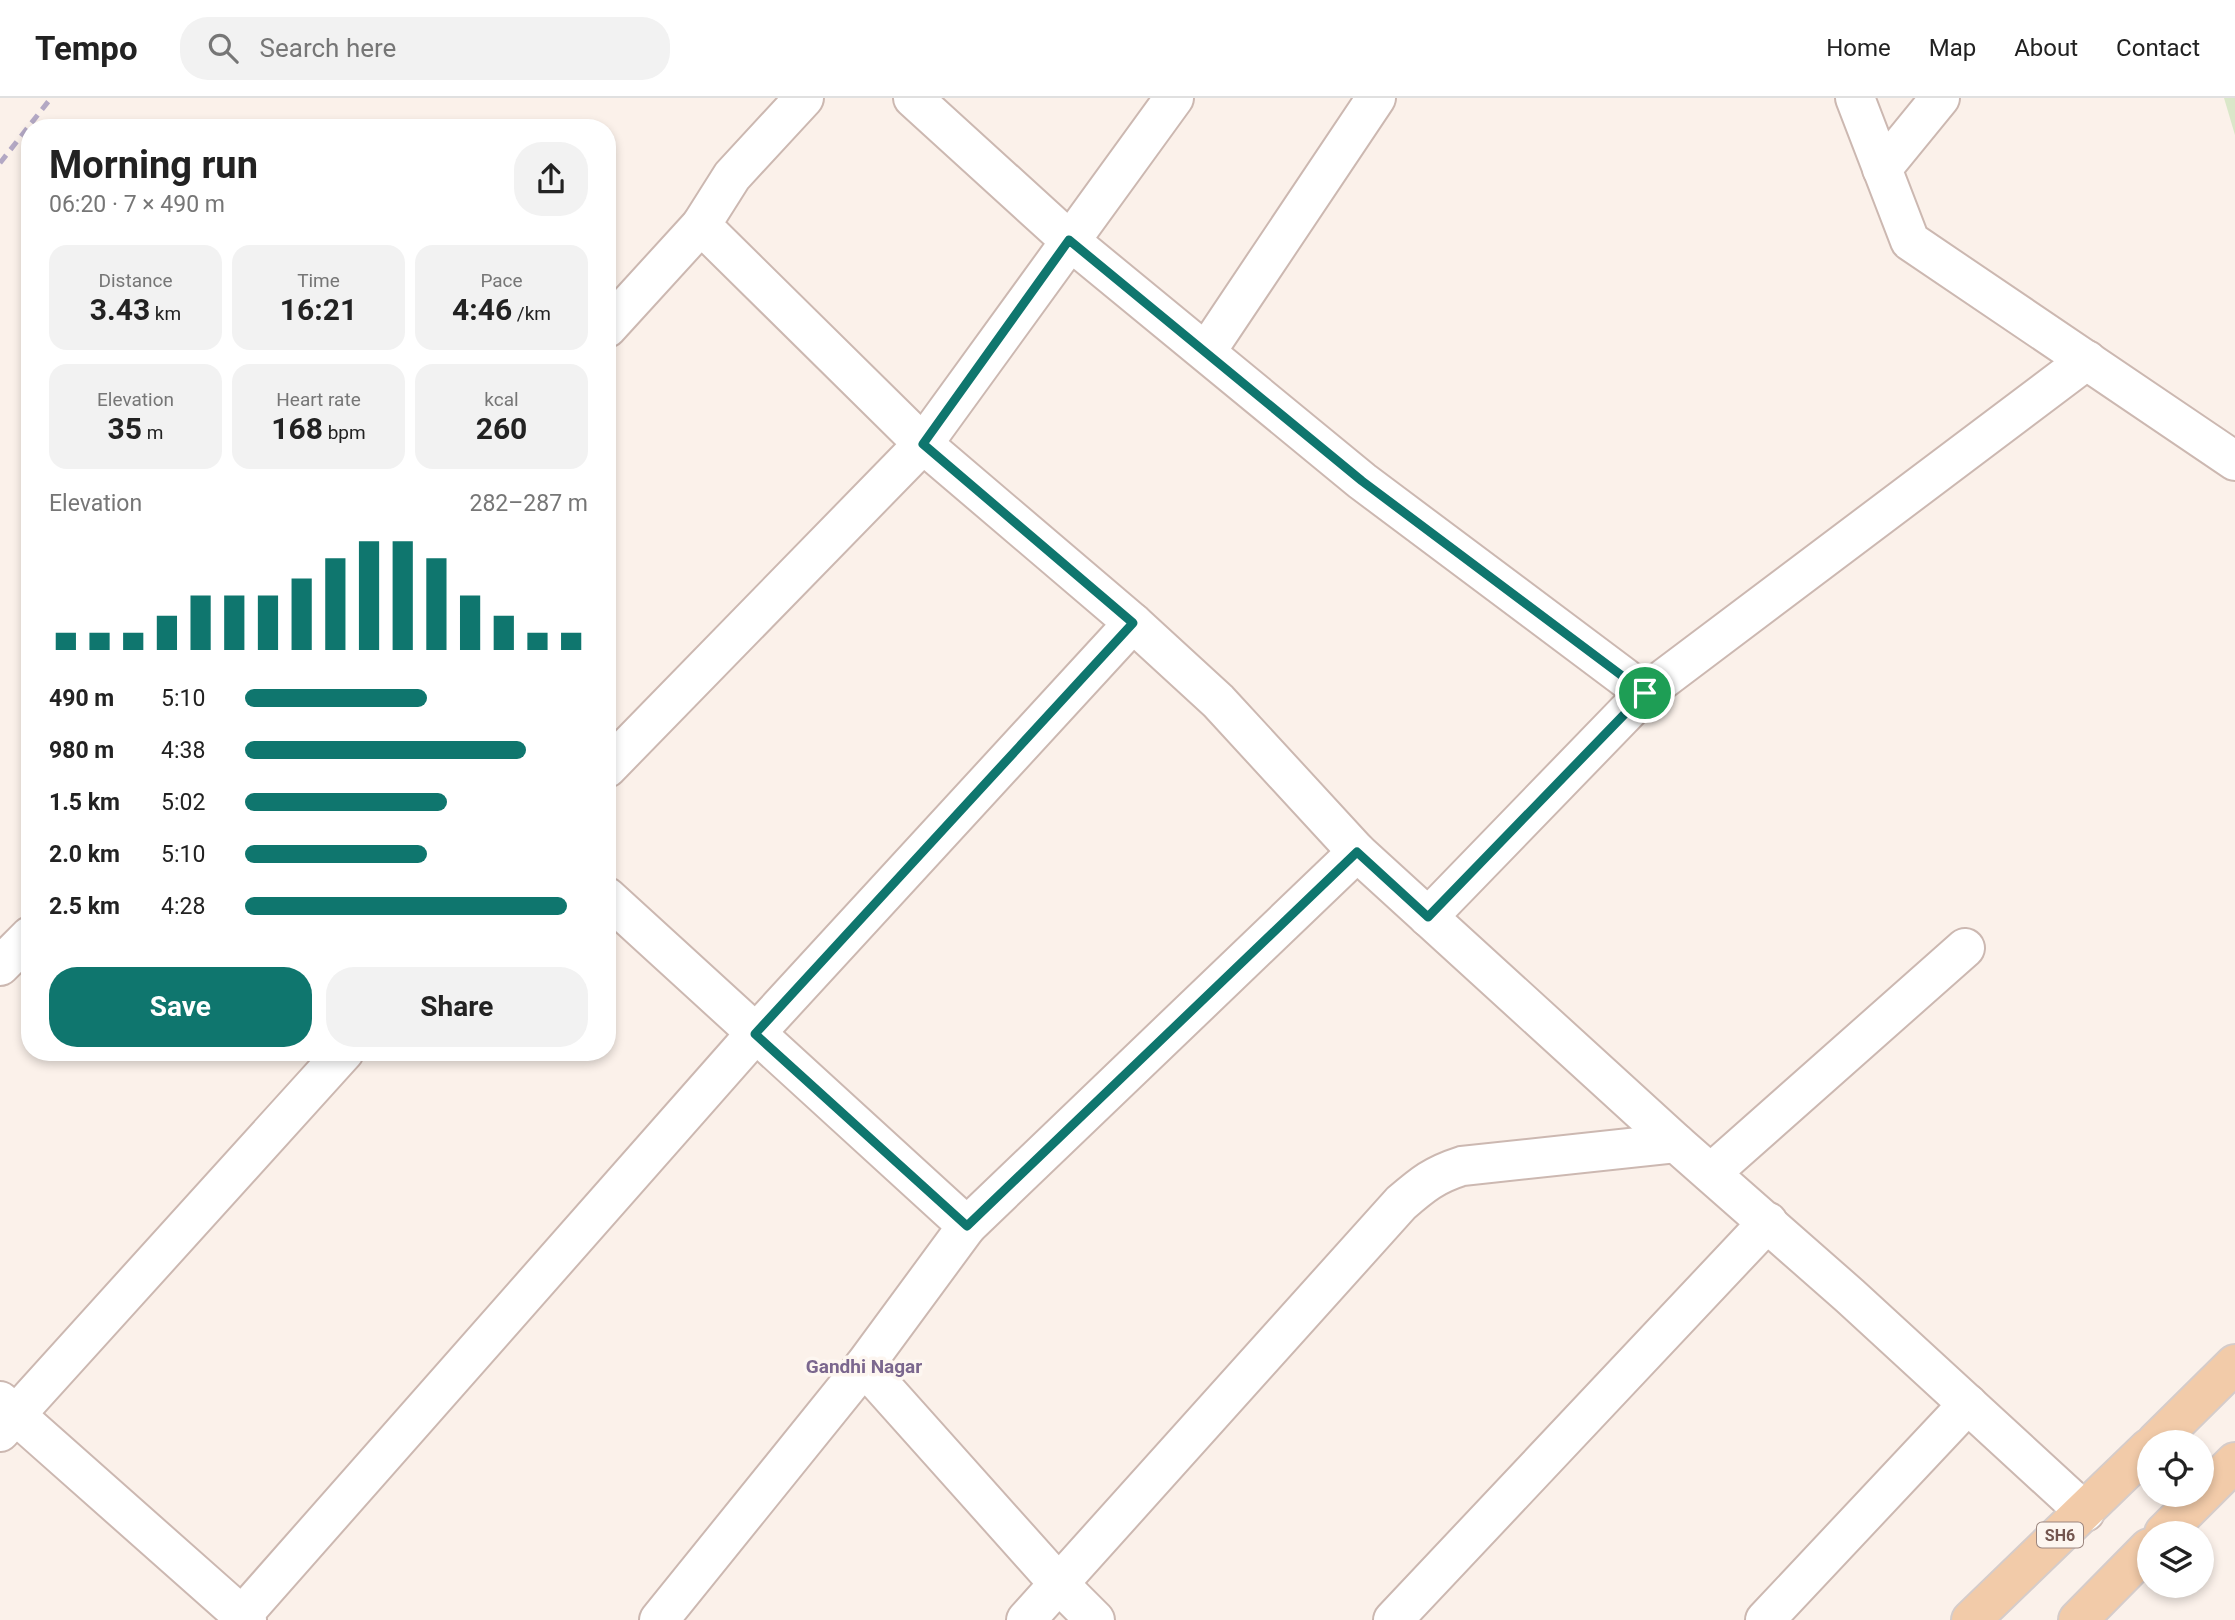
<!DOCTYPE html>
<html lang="en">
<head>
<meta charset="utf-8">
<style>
  body { margin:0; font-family:Roboto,sans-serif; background:#f2f2f2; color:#222; height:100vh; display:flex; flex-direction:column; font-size:26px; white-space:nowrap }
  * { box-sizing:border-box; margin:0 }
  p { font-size:23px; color:#767676 }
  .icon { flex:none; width:38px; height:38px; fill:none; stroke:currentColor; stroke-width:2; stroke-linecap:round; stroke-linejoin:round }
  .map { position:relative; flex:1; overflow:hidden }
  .panel { position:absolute; left:21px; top:21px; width:595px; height:942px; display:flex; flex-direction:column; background:#fff; border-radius:28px; box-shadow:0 4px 10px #0003 }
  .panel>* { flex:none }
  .buttons { position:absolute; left:2137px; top:1332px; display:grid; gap:14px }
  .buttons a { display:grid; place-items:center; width:77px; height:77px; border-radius:50%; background:#fff; box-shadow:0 4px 10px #0003; font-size:35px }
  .pin { position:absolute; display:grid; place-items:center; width:60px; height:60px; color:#fff; margin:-30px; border:4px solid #fff; border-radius:50%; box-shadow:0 2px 7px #0007 }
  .round { display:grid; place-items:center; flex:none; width:74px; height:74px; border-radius:28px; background:#f2f2f2 }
  .summary { display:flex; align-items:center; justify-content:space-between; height:119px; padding:0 28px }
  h1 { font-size:38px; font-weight:700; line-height:52px }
  .figures { display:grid; grid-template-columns:repeat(3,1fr); gap:10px; height:119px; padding:7px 28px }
  .figures div { display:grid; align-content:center; border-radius:18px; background:#f2f2f2; text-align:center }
  .figures b { font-size:30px; font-weight:700 }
  .figures small { font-size:19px; font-weight:400 }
  .figures p { font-size:19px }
  .chart { height:196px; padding:14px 28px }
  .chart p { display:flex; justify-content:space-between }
  .chart svg { width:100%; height:126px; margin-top:7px; stroke:#0f766e; stroke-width:6 }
  .action { display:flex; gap:14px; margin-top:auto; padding:14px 28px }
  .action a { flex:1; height:80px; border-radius:28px; background:#0f766e; color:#fff; font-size:28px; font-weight:700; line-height:80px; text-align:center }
  .action a+a { background:#f2f2f2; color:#222 }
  ul { padding:0 28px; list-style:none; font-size:23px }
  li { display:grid; grid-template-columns:112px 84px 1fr; align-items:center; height:52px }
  li i { height:18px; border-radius:9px; background:#0f766e }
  header { display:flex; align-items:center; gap:42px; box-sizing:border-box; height:98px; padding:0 35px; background:#fff; border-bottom:2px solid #e0e0e0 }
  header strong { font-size:33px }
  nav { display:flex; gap:38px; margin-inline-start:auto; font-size:24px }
  .search { width:490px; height:63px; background:#f2f2f2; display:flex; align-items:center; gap:18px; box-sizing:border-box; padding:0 24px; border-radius:28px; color:#767676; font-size:26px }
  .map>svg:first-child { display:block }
  .pitch { fill:#dae7c9 }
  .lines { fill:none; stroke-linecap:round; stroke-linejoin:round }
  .minor-casing { stroke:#ccb8b1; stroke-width:42 }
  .primary-casing { stroke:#d5ccca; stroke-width:42 }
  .minor { stroke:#fff; stroke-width:38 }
  .primary { stroke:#f2cba9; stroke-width:38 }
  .rail { stroke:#b3a8c4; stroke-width:5; stroke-dasharray:10 7; stroke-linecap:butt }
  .route-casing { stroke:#fff; stroke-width:14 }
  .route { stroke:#0f766e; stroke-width:9 }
  .labels { text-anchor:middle; stroke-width:7; stroke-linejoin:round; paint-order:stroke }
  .shield { fill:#fdf6f0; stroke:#9c867f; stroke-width:2 }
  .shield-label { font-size:16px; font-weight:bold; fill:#73564f }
  .neighbourhood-label { font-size:19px; font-weight:bold; fill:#7b678e; stroke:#fdf6f0 }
</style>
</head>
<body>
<header>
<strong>Tempo</strong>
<div class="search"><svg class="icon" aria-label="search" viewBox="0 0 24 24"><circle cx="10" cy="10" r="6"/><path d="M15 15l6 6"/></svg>Search here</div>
<nav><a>Home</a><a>Map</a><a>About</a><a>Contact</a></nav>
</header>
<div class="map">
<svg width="2235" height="1522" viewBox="0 0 2235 1522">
  <rect width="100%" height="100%" fill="#fbf1ea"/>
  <path class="pitch" d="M2224 0H2235V37Z"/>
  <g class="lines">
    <defs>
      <g id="minor">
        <path d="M804 0 732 78 701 127 923 346 1133 525 1218 603 1357 754 1676 1045 1850 1198 2085 1414"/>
        <path d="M913 0 1069 142 1362 383 1645 595 2087 262"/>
        <path d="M1855 0 1910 143 2235 363"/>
        <path d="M1882 71 1940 0"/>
        <path d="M607 230 701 127"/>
        <path d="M1206 254 1376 0"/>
        <path d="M607 670 923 346 1174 0"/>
        <path d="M607 799 967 1128 1357 754"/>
        <path d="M1428 819 1645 595"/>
        <path d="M0 868 30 838"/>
        <path d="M1711 1075 1965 850"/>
        <path d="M967 1128 864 1268 1059 1486 1095 1522"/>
        <path d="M0 1303 247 1522"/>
        <path d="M0 1334 344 954"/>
        <path d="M238 1522 755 936 1133 525"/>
        <path d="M659 1522 864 1268"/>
        <path d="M1026 1522 1401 1105C1423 1086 1434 1077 1462 1068L1676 1045"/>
        <path d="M1393 1522 1768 1124"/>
        <path d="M1765 1522 1968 1306"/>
      </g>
      <g id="primary">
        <path d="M2156 1344 2235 1266"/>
        <path d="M2164 1435 2235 1364"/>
        <path d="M1971 1522 2149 1350"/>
        <path d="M2078 1522 2149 1450"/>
      </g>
    </defs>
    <use href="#minor" class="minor-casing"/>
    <use href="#primary" class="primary-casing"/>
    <use href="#minor" class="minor"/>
    <use href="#primary" class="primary"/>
    <path class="rail" d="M0 65 51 0"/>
  </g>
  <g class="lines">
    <defs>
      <path id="route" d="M1069 142 1362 383 1645 595 1428 819 1357 754 967 1128 755 936 1133 525 923 346Z"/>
    </defs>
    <use href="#route" class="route-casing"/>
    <use href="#route" class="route"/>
  </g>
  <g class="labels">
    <rect class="shield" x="2037" y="1424.5" width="46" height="25" rx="5"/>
    <g class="shield-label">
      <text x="2060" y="1443">SH6</text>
    </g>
    <g class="neighbourhood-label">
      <text x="864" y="1275">Gandhi Nagar</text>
    </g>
  </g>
</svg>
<div class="buttons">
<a><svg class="icon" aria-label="locate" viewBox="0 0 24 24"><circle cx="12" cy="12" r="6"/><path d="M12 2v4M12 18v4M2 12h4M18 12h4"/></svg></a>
<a><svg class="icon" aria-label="layers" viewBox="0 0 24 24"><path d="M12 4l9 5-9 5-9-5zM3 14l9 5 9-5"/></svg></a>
</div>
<div class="pin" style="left:1645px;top:595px;background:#1e9e55"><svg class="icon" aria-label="arrive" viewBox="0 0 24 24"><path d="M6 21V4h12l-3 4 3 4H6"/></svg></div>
<section class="panel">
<div class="summary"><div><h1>Morning run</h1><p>06:20 · 7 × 490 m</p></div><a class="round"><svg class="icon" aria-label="share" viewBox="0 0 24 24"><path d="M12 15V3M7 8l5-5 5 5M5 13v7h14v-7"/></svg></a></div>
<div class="figures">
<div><p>Distance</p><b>3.43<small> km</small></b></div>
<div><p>Time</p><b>16:21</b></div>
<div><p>Pace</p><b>4:46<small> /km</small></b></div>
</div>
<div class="figures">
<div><p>Elevation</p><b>35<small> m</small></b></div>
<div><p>Heart rate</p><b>168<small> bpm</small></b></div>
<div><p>kcal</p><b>260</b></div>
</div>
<div class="chart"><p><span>Elevation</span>282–287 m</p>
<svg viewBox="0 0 160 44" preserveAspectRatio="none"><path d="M5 44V38M15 44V38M25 44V38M35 44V32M45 44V25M55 44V25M65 44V25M75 44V19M85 44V12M95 44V6M105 44V6M115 44V12M125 44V25M135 44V32M145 44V38M155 44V38"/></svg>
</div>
<ul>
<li><b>490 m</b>5:10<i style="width:53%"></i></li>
<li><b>980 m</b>4:38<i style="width:82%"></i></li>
<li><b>1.5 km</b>5:02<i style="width:59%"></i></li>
<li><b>2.0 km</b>5:10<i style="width:53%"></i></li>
<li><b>2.5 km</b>4:28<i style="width:94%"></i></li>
</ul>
<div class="action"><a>Save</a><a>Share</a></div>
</section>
</div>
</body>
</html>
